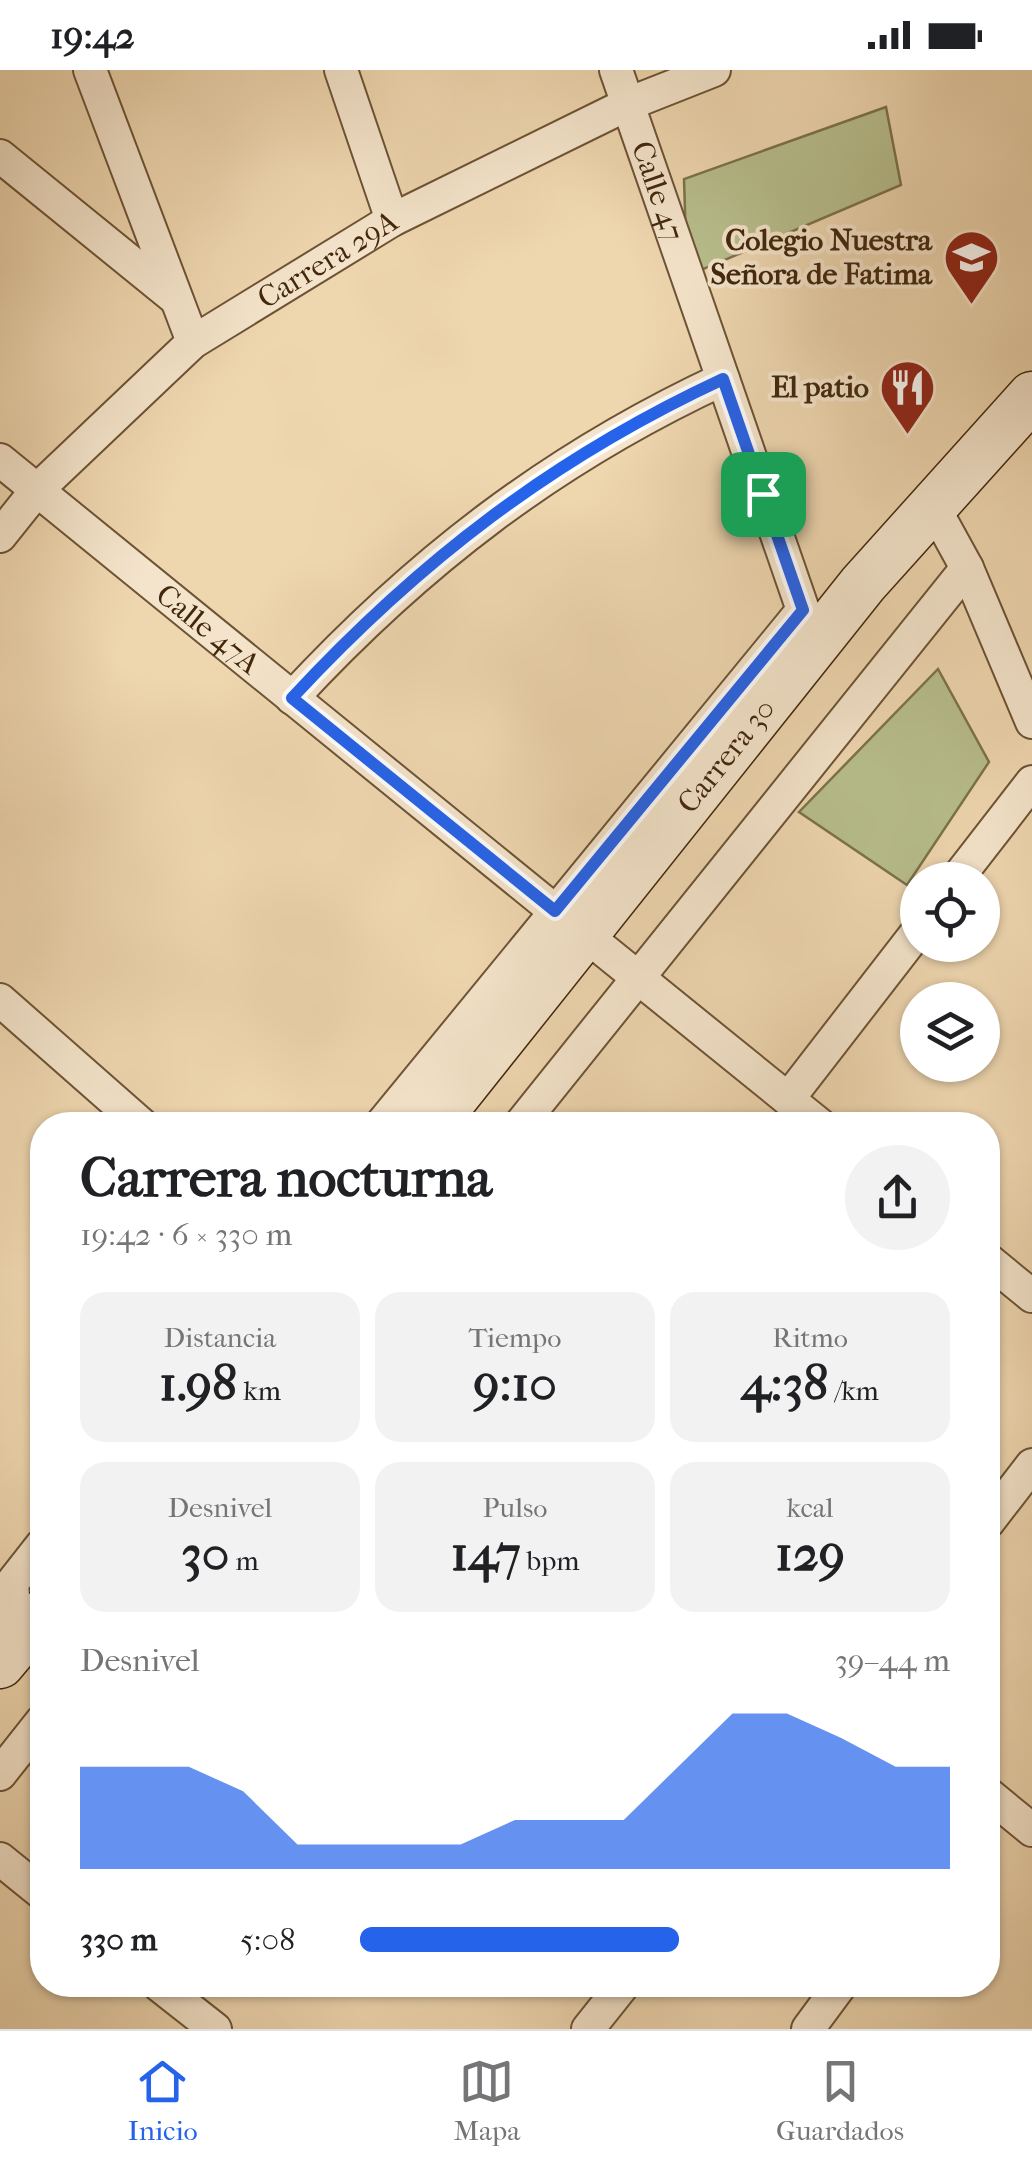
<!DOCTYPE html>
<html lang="es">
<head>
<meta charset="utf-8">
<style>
  body { margin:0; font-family:"IM FELL French Canon",serif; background:#f2f2f2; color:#202124; height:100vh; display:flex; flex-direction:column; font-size:38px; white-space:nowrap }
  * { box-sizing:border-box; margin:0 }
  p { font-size:32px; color:#757577 }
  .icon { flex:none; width:55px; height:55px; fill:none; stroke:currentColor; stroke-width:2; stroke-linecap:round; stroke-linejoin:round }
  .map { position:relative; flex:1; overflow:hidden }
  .panel { position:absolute; left:30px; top:1042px; width:970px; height:885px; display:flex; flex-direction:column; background:#fff; border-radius:40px; box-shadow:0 2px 8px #0004 }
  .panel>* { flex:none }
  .controls { position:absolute; left:900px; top:792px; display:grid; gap:20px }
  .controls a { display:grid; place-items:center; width:100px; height:100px; border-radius:50%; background:#fff; box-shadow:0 2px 8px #0004; font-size:50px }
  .pin { position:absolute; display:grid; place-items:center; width:85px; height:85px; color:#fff; margin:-42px; border-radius:20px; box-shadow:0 5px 15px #0006 }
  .round { display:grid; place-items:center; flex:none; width:105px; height:105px; border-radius:52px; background:#f2f2f2 }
  .head { display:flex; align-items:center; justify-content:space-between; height:170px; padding:0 50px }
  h1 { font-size:55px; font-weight:700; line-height:75px }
  .stats { display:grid; grid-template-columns:repeat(3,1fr); gap:15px; height:170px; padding:10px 50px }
  .stats div { display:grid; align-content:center; border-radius:25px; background:#f2f2f2; text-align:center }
  .stats b { font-size:50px; font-weight:700 }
  .stats small { font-size:28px; font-weight:400 }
  .stats p { font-size:28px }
  .chart { height:280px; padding:20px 50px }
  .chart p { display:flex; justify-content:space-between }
  .chart svg { width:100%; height:180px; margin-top:10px; fill:#2563eb; opacity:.7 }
  ul { padding:0 50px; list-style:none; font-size:32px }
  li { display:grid; grid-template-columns:160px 120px 1fr; align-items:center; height:75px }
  li i { height:25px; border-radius:12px; background:#2563eb }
  .status { display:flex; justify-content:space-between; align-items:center; height:70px; padding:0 50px; background:#fff; direction:ltr }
  .status svg { height:28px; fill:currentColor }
  .tab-bar { display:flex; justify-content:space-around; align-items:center; height:140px; border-top:2px solid #e0e0e0; background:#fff; font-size:28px; color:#757577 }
  .tab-bar a { display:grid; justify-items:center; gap:5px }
  .tab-bar .active { color:#2563eb }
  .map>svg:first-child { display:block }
  .green { fill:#b7be8c; stroke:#7c724c; stroke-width:2.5 }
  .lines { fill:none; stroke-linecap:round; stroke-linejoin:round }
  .street-casing { stroke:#6d5335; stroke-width:36 }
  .secondary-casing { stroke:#42270c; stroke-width:51 }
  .street { stroke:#f4e4cb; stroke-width:32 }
  .secondary { stroke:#f4e4cb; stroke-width:48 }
  .route-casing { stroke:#fff; stroke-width:20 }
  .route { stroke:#2563eb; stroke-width:12 }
  .labels { text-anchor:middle; stroke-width:8; stroke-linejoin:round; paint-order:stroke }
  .street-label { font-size:30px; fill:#42270c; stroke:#f4e4cb }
  .poi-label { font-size:30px; font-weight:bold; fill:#42270c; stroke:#f4e4cb; text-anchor:end }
</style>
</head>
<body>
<div class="status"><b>19:42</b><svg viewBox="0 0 49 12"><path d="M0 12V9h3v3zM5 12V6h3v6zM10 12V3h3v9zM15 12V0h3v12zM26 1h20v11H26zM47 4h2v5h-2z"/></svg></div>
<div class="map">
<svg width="1032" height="1959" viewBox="0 0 1032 1959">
  <rect width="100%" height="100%" fill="#eed6af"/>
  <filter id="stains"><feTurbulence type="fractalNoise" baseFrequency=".002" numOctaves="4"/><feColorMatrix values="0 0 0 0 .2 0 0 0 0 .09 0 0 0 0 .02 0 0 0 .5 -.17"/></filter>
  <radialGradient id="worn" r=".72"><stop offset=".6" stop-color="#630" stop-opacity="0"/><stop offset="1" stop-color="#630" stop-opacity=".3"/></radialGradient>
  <g class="green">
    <path d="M886 37 901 115 687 206 684 109Z"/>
    <path d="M938 599 989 692 907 815 799 742Z"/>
  </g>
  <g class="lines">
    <defs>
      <g id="street">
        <path d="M90 0 193 272"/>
        <path d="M341 0 392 150"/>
        <path id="s1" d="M616 0 803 540 805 559"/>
        <path d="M0 86 175 228"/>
        <path id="s2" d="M0 390 555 841"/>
        <path d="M933 436 967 498 1032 652"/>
        <path id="s3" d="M0 466 36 421 193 272 392 150 628 34 714 0"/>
        <path d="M292 628C419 491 553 388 723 309"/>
        <path d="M956 810 1032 712"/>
        <path d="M584 864 820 1055"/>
        <path d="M0 930 142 1055"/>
        <path d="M788 1029 918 861"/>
        <path d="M381 1055 803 540"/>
        <path d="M520 1055 967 498"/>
        <path d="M988 1190 1032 1226"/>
        <path d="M988 1452 1032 1395"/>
        <path d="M17 1573 12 1513 42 1475"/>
        <path d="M0 1704 42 1651"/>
        <path d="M988 1724 1032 1760"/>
        <path d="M0 1789 42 1823"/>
        <path d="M159 1915 215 1959"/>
        <path d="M588 1959 623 1915"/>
        <path d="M808 1959 839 1917"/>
      </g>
      <g id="secondary">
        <path id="s4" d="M432 1055 863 514 1032 326"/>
        <path d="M0 1594 42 1544"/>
      </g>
    </defs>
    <use href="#street" class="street-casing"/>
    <use href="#secondary" class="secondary-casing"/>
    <use href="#street" class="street"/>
    <use href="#secondary" class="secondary"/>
  </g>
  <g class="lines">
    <defs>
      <path id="route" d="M723 309 803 540 555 841 292 628C419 491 553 388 723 309Z"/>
    </defs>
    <use href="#route" class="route-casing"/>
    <use href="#route" class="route"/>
  </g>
  <defs>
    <symbol id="school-pin" viewBox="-11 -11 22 30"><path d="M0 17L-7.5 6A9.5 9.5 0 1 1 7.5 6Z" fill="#8f2418" stroke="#f4e4cb"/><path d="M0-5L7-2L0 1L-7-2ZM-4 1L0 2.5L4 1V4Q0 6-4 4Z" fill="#fff"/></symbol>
    <symbol id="restaurant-pin" viewBox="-11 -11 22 30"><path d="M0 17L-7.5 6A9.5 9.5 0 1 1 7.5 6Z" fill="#8f2418" stroke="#f4e4cb"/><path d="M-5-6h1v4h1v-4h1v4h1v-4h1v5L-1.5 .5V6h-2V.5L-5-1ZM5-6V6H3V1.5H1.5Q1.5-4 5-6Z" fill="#fff"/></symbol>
  </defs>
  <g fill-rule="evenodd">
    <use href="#school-pin" x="940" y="156" width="63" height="86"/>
    <use href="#restaurant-pin" x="876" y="286" width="63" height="86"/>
  </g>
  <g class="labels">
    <g class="street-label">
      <text dy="10" stroke="none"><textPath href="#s1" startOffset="128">Calle 47</textPath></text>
      <text dy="10" stroke="none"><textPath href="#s3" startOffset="432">Carrera 29A</textPath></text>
      <text dy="10" stroke="none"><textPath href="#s2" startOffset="268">Calle 47A</textPath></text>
      <text dy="10" stroke="none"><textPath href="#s4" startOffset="472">Carrera 30</textPath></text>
    </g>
    <g class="poi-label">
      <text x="932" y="180">Colegio Nuestra<tspan x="932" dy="34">Señora de Fatima</tspan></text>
      <text x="869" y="327">El patio</text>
    </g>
  </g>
  <rect width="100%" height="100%" filter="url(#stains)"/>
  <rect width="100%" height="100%" fill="url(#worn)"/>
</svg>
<div class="controls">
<a><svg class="icon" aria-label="locate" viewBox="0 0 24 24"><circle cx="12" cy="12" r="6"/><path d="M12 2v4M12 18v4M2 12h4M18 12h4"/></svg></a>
<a><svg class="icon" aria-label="layers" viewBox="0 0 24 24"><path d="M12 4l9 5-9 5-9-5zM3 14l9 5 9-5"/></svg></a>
</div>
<div class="pin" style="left:763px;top:424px;background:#1e9e55"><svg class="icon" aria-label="arrive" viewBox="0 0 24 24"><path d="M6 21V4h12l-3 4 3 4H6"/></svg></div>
<section class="panel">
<div class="head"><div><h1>Carrera nocturna</h1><p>19:42 · 6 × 330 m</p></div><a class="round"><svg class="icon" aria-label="share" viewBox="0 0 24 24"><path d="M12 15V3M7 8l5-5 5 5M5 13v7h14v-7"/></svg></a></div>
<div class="stats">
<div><p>Distancia</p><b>1.98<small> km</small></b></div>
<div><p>Tiempo</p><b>9:10</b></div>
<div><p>Ritmo</p><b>4:38<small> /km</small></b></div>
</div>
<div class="stats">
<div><p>Desnivel</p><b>30<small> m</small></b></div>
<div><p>Pulso</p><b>147<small> bpm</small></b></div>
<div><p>kcal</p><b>129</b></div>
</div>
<div class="chart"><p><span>Desnivel</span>39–44 m</p>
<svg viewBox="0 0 160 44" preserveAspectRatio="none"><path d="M0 44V19L10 19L20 19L30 25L40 38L50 38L60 38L70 38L80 32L90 32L100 32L110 19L120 6L130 6L140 12L150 19L160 19V44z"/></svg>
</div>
<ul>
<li><b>330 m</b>5:08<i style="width:54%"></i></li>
</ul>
</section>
</div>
<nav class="tab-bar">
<a class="active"><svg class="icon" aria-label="home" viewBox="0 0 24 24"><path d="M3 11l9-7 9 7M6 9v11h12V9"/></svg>Inicio</a>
<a><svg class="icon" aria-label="map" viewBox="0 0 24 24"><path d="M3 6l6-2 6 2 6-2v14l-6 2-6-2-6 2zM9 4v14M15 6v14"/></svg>Mapa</a>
<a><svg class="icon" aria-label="saved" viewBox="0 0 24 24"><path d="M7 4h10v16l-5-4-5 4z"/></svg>Guardados</a>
</nav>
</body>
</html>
